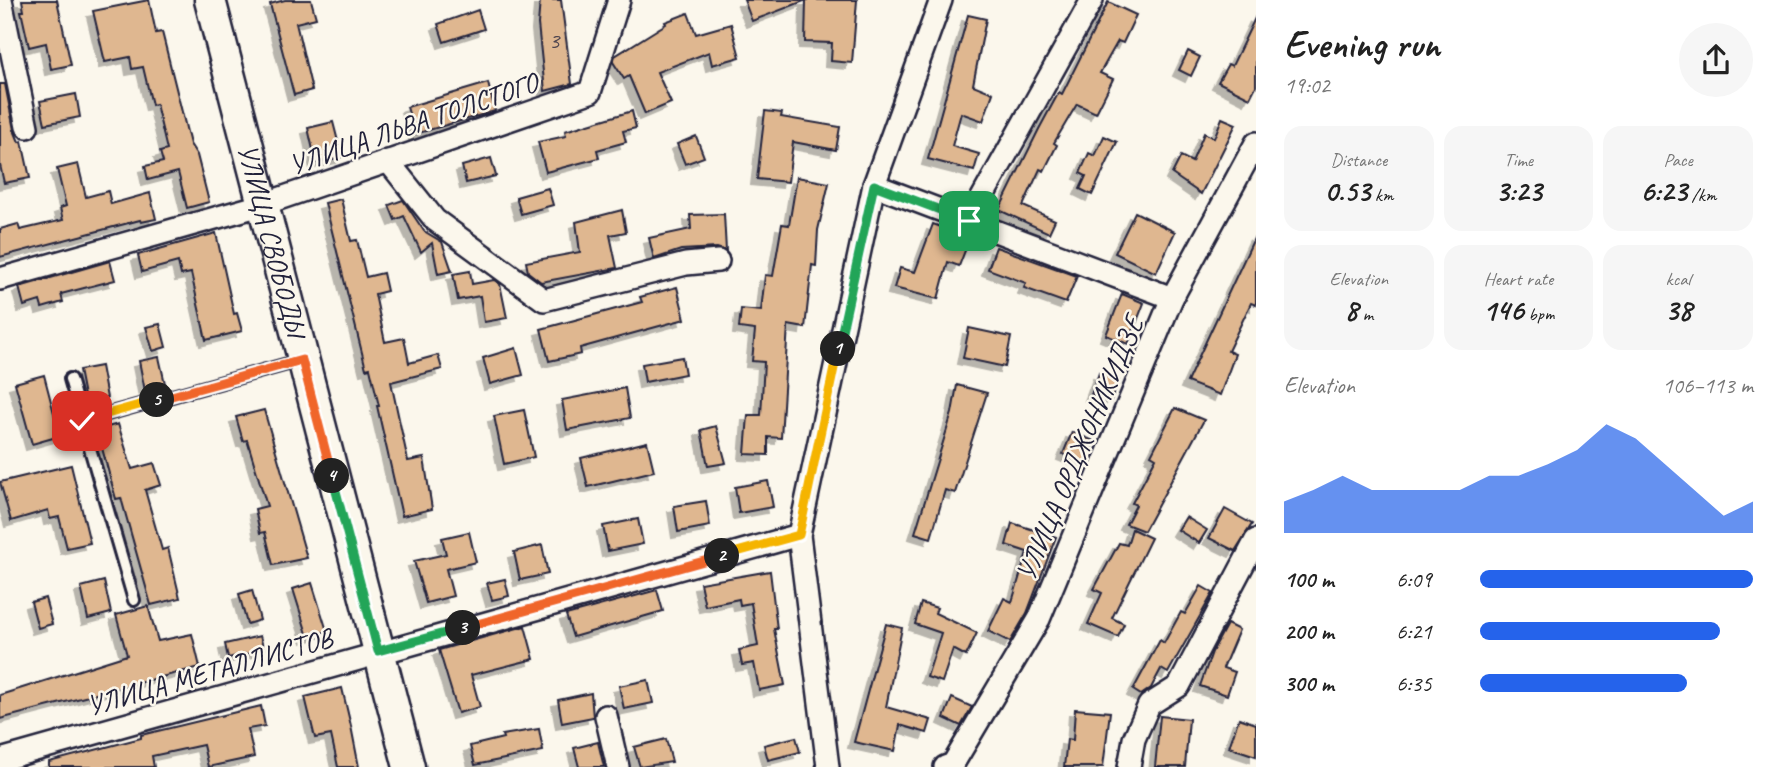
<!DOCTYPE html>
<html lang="en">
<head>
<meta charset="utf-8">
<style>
  body { margin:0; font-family:Caveat,sans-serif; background:#f6f6f6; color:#222; height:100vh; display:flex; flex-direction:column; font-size:26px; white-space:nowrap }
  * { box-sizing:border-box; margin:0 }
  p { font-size:23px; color:#767676 }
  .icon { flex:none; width:38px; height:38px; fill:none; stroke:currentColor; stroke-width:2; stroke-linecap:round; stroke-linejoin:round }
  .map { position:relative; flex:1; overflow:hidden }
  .drawer { display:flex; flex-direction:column; background:#fff; width:525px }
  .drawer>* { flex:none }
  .pin { position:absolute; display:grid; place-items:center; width:60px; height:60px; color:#fff; margin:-30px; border-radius:14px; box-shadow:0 4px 10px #0006 }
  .km { position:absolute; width:35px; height:35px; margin:-18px; border-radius:50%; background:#222; color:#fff; font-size:19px; line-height:35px; text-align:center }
  .round { display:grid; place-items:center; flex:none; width:74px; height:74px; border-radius:37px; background:#f6f6f6 }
  .head { display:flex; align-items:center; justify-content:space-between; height:119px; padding:0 28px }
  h1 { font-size:38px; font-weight:700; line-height:52px }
  .metrics { display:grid; grid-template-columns:repeat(3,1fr); gap:10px; height:119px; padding:7px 28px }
  .metrics div { display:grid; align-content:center; border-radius:18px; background:#f6f6f6; text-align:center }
  .metrics b { font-size:30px; font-weight:700 }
  .metrics small { font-size:19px; font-weight:400 }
  .metrics p { font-size:19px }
  .chart { height:196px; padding:14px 28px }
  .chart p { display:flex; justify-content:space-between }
  .chart svg { width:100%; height:126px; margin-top:7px; fill:#2563eb; opacity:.7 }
  ul { padding:0 28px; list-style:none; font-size:23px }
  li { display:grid; grid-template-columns:112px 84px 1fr; align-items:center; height:52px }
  li i { height:18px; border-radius:9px; background:#2563eb }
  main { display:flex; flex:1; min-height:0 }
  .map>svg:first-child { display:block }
  .building { fill:#dfb790; stroke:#22223b; stroke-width:2; filter:url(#shadow) }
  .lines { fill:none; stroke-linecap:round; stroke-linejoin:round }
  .lane-casing { stroke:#22223b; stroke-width:16 }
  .street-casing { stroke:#22223b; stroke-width:26 }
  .secondary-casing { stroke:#22223b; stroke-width:35 }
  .lane { stroke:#fbf7ec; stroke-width:10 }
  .street { stroke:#fbf7ec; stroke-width:21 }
  .secondary { stroke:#fbf7ec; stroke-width:30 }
  .split-1-casing { stroke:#fff; stroke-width:14 }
  .split-2-casing { stroke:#fff; stroke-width:14 }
  .split-3-casing { stroke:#fff; stroke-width:14 }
  .split-4-casing { stroke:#fff; stroke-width:14 }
  .split-5-casing { stroke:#fff; stroke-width:14 }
  .split-6-casing { stroke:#fff; stroke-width:14 }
  .split-1 { stroke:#22a559; stroke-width:9 }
  .split-2 { stroke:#f5b400; stroke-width:9 }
  .split-3 { stroke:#f0652b; stroke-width:9 }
  .split-4 { stroke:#22a559; stroke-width:9 }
  .split-5 { stroke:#f0652b; stroke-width:9 }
  .split-6 { stroke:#f5b400; stroke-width:9 }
  .labels { text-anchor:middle; stroke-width:5; stroke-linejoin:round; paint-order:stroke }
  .number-label { font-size:24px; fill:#514750 }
  .street-label { font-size:28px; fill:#22223b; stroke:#fbf7ec }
</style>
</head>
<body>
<main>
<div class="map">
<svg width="1256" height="767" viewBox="0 0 1256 767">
  <defs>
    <filter id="shadow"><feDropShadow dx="-6" dy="6" stdDeviation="0" flood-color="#0004"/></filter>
  </defs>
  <rect width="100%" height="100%" fill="#fbf7ec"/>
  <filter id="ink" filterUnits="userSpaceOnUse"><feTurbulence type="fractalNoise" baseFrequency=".0143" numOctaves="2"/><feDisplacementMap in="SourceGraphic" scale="14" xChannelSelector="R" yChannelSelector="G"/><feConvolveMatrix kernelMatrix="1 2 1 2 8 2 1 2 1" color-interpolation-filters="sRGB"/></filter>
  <g filter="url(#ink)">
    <g class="building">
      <path d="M22 0H57L71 65 51 69 46 43 29 47 21 11H24Z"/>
      <path d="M149 0 156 33 162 32 190 144 197 155 209 202 187 208 178 172 148 180 145 166 163 162 160 152 167 150 156 104 152 105 143 67 132 69 130 57 105 62 93 11Z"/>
      <path d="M285 0H311L316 18 296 23 312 90 294 95 270 4Z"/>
      <path d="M540 0H561L572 84 545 91 538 24Z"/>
      <path d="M744 0H804V1L752 21Z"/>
      <path d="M806 0H857L852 63 831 61 832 43 805 42Z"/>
      <path d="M1108 2 1136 15 1123 43 1118 41 1100 73 1113 79 1096 113 1077 104 1054 143 1057 145 1044 171 1040 169 1023 206 1055 220 1049 233 999 210 1039 129 1059 92 1062 94Z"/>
      <path d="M478 10 484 29 444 42 438 24Z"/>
      <path d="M688 13 696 34 731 24 740 57 712 65 709 52 657 72 671 103 645 114 629 76 624 79 613 62 615 56 666 24 665 22Z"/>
      <path d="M968 15 986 19 973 85 993 93 983 121 961 113 952 146 979 154 974 171 928 159Z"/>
      <path d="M1256 16V86L1250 98 1218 82 1228 64 1232 66Z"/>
      <path d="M1188 51 1200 57 1191 76 1179 70Z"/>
      <path d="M488 83 495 111 415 134 407 107Z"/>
      <path d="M0 84H5L14 130 19 142 22 141 30 178 4 183 0 165Z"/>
      <path d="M76 94 80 117 45 124 40 101Z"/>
      <path d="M632 111 636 128 623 131 626 142 597 150 599 158 546 172 538 142 566 136 565 131Z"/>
      <path d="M765 111 782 113 781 117 840 127 836 150 793 142 788 182 757 179Z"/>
      <path d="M1222 118 1236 124 1201 194 1172 174 1181 156 1192 162 1204 133 1214 138Z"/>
      <path d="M333 122 342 157 316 163 308 128Z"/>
      <path d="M696 136 704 157 685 164 677 144Z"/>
      <path d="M1104 136 1117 142 1092 195 1080 189 1086 176 1080 173 1089 153 1095 156Z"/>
      <path d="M491 158 496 176 466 183 462 166Z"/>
      <path d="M78 164 86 197 108 191 111 204 150 193 156 219 141 222 140 220 0 257V229L18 224 20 230 63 220 60 208 66 206 57 169Z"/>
      <path d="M797 177 829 183 818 230 816 266 812 265 805 328 788 325 781 438 768 437V455L745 454 748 415H761L764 362 752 361 755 330 739 328 741 309 761 311 765 275 773 276 782 224 789 225Z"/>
      <path d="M548 188 553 205 521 214 516 197Z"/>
      <path d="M341 199 351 241 357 240 366 277 383 273 387 291 375 294 385 342 404 338 409 363 438 355 442 369 391 382 408 461 424 458 432 509 402 516 377 406H379L370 368 366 369 325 203Z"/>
      <path d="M403 200 424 231 442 242 452 271 438 274 432 243 421 252 404 216 395 220 389 205Z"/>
      <path d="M622 210 626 232 610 235 617 268 541 282 528 272 526 262 580 252 576 222Z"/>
      <path d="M1135 212 1175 232 1156 273 1115 253Z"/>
      <path d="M724 214 726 251 717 248 681 250 654 259 649 238 691 229 690 215Z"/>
      <path d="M933 224 960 234 956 244 966 248 959 266 948 262 938 299 894 288 900 268 915 272Z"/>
      <path d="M216 233 234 314 237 313 242 331 206 340 191 273 181 275 178 262 142 272 138 255Z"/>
      <path d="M1256 234V305L1251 303 1228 351 1235 354 1220 395 1187 382Z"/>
      <path d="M996 247 1077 276 1066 303 1024 288 1026 283 988 269Z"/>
      <path d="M110 261 115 280 61 294 63 302 42 308 40 301 24 306 19 287Z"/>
      <path d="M470 271 472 284 494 280 500 284 507 318 484 322 480 296 458 300 453 274Z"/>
      <path d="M677 287 685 319 580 348 581 354 549 361 541 329 642 302 640 297Z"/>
      <path d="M1122 294 1144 303 1128 344 1106 335Z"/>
      <path d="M160 324 166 347 153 351 146 327Z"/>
      <path d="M969 328 1011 337 1005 367 963 358Z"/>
      <path d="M516 348 523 375 490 384 483 358Z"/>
      <path d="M159 357 166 388 145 391 139 361Z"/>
      <path d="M682 357 685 374 645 382 642 364Z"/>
      <path d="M101 366 107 398 85 401 79 370Z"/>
      <path d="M1099 373 1119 381 1110 402 1091 395Z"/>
      <path d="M44 375 60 436 32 444 15 383Z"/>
      <path d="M957 385 987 393 955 493 945 490 931 538 915 533 952 413Z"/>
      <path d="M625 388 630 418 567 430 562 400Z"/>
      <path d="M1175 408 1204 420 1144 531 1126 524 1136 505 1132 503 1156 458 1151 455Z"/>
      <path d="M264 410 307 558 273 565 265 532 260 533 255 509 267 506 247 440 243 441 236 417Z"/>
      <path d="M524 410 534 457 504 464 494 416Z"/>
      <path d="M118 424 132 469 154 463 161 485 145 490 162 550 168 548 180 598 151 605 121 498 116 499 97 430Z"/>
      <path d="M716 426 726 463 708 466 701 430Z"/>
      <path d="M1072 432 1094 441 1085 463 1063 454Z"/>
      <path d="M647 442 654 471 588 487 581 458Z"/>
      <path d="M71 465 90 543 67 548 59 517 50 519 48 510 11 521 0 482Z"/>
      <path d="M768 481 773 507 739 513 735 487Z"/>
      <path d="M706 501 710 526 678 532 674 506Z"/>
      <path d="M1225 509 1252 524 1235 551 1209 538Z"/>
      <path d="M1186 517 1207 530 1199 543 1178 530Z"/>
      <path d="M638 519 643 544 608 551 603 526Z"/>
      <path d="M1012 523 1056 537 1027 613 1010 642 988 631 1004 598 1012 602 1027 552 1006 545Z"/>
      <path d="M1132 529 1151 538 1112 618 1124 624 1118 637 1088 624 1102 593 1094 589 1119 543 1127 545Z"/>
      <path d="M469 532 476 562 446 569 453 596 426 603 414 561 446 554 442 538Z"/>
      <path d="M542 545 548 574 520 580 514 552Z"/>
      <path d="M770 571 777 629H774L785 685 759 690 754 663 742 665 739 650 758 646 751 603 740 605 739 599 705 606 700 583Z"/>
      <path d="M505 579 509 596 492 600 487 583Z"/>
      <path d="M104 581 111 613 88 619 81 587Z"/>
      <path d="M312 583 327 631 308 637 293 589Z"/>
      <path d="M1201 586 1213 593 1168 673 1161 669 1151 688 1141 695 1133 690 1160 640 1164 643 1181 612 1185 614Z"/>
      <path d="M252 590 260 620 247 624 239 594Z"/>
      <path d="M657 590 663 611 573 637 566 615Z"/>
      <path d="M45 598 52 624 38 628 31 602Z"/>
      <path d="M921 603 937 608 935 613 977 633 966 656 953 649 942 682 927 677 941 633 915 624Z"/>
      <path d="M148 606 158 641 192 634 200 667 0 719V695L127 655 116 615Z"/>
      <path d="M886 624 902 628 886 707 931 720 927 733 900 725 895 751 854 742Z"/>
      <path d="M1227 624 1239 630 1223 668 1235 672 1227 695 1200 686 1212 652Z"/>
      <path d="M525 626 534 659 471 675 480 707 458 713 439 650Z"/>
      <path d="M260 636 264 650 228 658 225 644Z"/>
      <path d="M648 680 653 703 624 709 619 686Z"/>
      <path d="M342 688 351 726 359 767H338L331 735 315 738 305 697Z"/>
      <path d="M591 693 593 717 562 723 558 700Z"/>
      <path d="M952 698 972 707 961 726 944 718Z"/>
      <path d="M261 706 265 726 248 729 254 757 208 767 203 745 152 756 154 767H49V762L141 738V735Z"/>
      <path d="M1075 709 1110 712 1103 767H1064L1067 739 1073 740Z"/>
      <path d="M1160 716 1189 719 1185 767H1155Z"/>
      <path d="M1239 718 1256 724V756L1229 747Z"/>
      <path d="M539 729 543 751 475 765 470 746 503 738 502 735Z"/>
      <path d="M796 737 800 752 768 760 764 745Z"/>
      <path d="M666 739 672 762 640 767 634 747Z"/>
      <path d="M598 742 604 767H579L574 748Z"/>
    </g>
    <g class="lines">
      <defs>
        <g id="lane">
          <path d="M70 379 82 421 302 360"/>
          <path d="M82 421 134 600"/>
        </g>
        <g id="street">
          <path d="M1 0 27 127"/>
          <path d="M388 161 435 220 544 300 686 264 718 261"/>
          <path d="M874 185 1172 298"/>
          <path d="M969 221 1092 0"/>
          <path d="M0 279 261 205 590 92 619 0"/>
          <path d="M606 716 618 767"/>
          <path d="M0 760 799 535"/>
          <path d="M828 767 799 535 874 185 941 0"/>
          <path d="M945 767 953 764 1039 619 1172 298 1256 143"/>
          <path d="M1129 767 1134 739 1149 705 1179 686 1256 540"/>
        </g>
        <g id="secondary">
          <path id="s1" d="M210 0 409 767"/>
        </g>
      </defs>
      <use href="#lane" class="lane-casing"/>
      <use href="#street" class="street-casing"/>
      <use href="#secondary" class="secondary-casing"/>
      <use href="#lane" class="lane"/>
      <use href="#street" class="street"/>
      <use href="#secondary" class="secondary"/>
    </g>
  </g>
  <g class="lines" filter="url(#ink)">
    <defs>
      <path id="split-1" d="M838 349 874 185 969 221"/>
      <path id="split-2" d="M722 556 799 535 838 349"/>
      <path id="split-3" d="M463 628 722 556"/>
      <path id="split-4" d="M332 476 378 651 463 628"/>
      <path id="split-5" d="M157 400 302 360 332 476"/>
      <path id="split-6" d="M82 421 157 400"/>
    </defs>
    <use href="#split-1" class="split-1-casing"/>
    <use href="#split-2" class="split-2-casing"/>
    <use href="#split-3" class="split-3-casing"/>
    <use href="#split-4" class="split-4-casing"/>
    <use href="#split-5" class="split-5-casing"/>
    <use href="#split-6" class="split-6-casing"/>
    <use href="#split-1" class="split-1"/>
    <use href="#split-2" class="split-2"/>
    <use href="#split-3" class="split-3"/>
    <use href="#split-4" class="split-4"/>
    <use href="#split-5" class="split-5"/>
    <use href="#split-6" class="split-6"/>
  </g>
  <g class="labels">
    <g class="number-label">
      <text x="554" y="48">3</text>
    </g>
    <g class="street-label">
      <text transform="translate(413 123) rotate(-19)" y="10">УЛИЦА ЛЬВА ТОЛСТОГО</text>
      <text dy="10" stroke="none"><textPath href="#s1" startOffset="248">УЛИЦА СВОБОДЫ</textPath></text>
      <text transform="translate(1079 448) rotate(-67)" y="10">УЛИЦА ОРДЖОНИКИДЗЕ</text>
      <text transform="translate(209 671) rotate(-16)" y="10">УЛИЦА МЕТАЛЛИСТОВ</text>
    </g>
  </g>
</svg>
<div class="pin" style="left:969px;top:221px;background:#1e9e55"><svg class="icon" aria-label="arrive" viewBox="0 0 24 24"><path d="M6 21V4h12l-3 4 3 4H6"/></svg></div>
<div class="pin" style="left:82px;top:421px;background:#d93025"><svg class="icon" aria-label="check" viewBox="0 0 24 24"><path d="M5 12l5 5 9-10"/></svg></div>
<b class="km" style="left:838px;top:349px">1</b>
<b class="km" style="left:722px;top:556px">2</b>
<b class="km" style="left:463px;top:628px">3</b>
<b class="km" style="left:332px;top:476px">4</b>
<b class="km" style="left:157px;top:400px">5</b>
</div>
<section class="drawer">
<div class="head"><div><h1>Evening run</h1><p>19:02</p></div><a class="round"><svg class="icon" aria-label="share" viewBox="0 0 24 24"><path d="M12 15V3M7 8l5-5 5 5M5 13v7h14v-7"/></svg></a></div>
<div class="metrics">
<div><p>Distance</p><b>0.53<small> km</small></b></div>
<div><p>Time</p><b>3:23</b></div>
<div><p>Pace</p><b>6:23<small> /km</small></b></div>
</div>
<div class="metrics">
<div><p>Elevation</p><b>8<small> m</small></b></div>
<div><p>Heart rate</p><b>146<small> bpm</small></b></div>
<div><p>kcal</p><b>38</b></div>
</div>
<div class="chart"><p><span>Elevation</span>106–113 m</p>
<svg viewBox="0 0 160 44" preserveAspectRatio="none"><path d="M0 44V33L10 29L20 24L30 29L40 29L50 29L60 29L70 24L80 24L90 20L100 15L110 6L120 11L130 20L140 29L150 38L160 33V44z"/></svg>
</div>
<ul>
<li><b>100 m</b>6:09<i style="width:100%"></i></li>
<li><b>200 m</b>6:21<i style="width:88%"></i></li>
<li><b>300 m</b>6:35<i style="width:76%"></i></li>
</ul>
</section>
</main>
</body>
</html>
